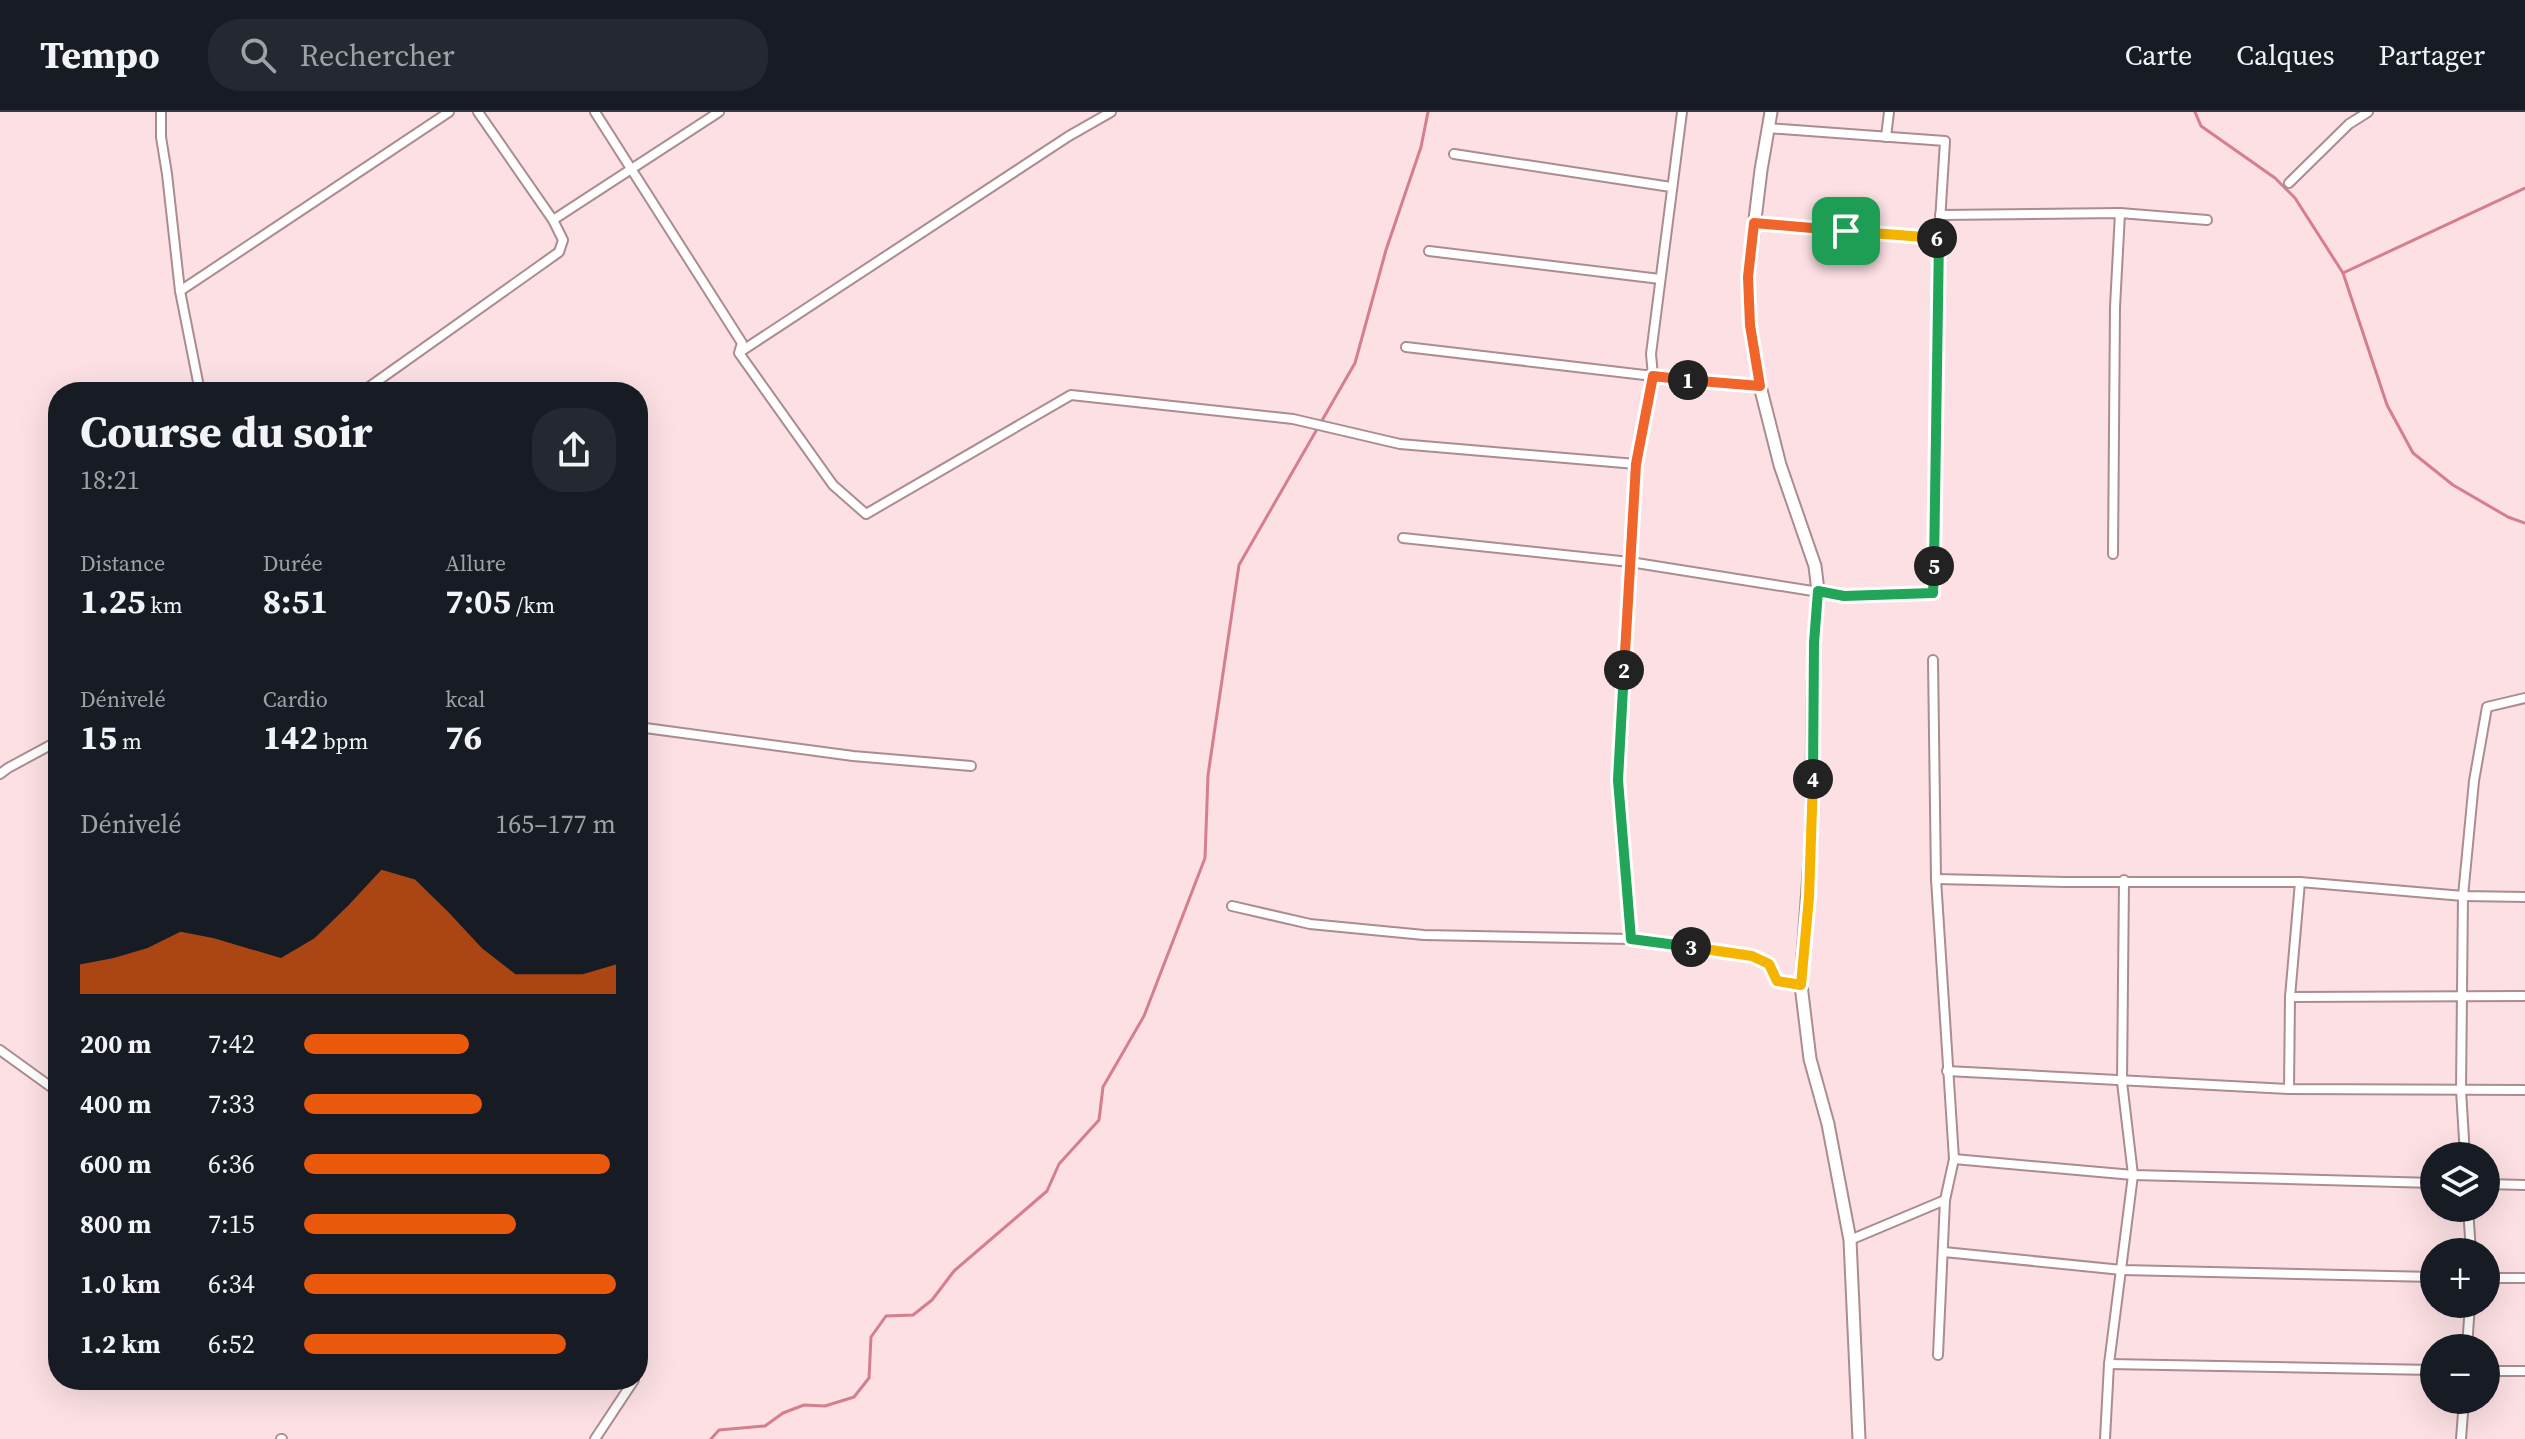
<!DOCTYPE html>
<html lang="fr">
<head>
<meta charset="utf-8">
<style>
  body { margin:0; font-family:"Source Serif 4",serif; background:#242831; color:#f1f3f6; height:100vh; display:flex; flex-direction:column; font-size:30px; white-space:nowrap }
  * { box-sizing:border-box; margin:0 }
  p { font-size:26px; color:#9ea1a6 }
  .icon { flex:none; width:44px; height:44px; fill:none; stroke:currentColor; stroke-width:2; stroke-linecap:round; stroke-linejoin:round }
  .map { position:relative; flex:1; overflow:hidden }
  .drawer { position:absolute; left:48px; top:270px; width:600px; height:1008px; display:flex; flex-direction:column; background:#171b24; border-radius:32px; box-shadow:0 8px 32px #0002 }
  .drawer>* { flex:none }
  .tools { position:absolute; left:2420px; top:1030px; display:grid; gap:16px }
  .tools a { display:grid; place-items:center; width:80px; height:80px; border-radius:50%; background:#171b24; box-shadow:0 8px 32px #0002; font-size:40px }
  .pin { position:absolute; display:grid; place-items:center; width:68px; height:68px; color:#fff; margin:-34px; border-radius:16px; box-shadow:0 4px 12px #0006 }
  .km { position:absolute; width:40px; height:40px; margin:-20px; border-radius:50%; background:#222; color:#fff; font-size:22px; line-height:40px; text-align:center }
  .round { display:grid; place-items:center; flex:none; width:84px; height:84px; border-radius:32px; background:#242831 }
  .headline { display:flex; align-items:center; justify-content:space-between; height:136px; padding:0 32px }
  h1 { font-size:44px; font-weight:700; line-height:60px }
  .stats { display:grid; grid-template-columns:repeat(3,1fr); gap:12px; height:136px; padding:8px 32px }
  .stats div { display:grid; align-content:center }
  .stats b { font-size:34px; font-weight:700 }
  .stats small { font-size:22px; font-weight:400 }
  .stats p { font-size:22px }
  .chart { height:224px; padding:16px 32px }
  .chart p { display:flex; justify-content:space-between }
  .chart svg { width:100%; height:144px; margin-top:8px; fill:#ea580c; opacity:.7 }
  ul { padding:0 32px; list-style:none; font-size:26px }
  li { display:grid; grid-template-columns:128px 96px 1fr; align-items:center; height:60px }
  li i { height:20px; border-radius:10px; background:#ea580c }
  header { display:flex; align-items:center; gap:48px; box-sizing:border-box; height:112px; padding:0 40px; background:#171b24; border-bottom:2px solid #363941 }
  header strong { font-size:38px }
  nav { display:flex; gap:44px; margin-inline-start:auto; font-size:28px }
  .search { width:560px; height:72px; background:#242831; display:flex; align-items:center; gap:20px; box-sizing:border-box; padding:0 28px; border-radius:32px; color:#9ea1a6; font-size:30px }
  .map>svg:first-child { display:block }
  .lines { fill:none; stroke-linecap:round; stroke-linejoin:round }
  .stream { stroke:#d57e8d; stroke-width:3 }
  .minor-casing { stroke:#ab8c90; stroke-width:12 }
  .tertiary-casing { stroke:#ab8c90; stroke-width:15 }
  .minor { stroke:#fff; stroke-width:8 }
  .tertiary { stroke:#fff; stroke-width:11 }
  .split-1-casing { stroke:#fff; stroke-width:16 }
  .split-2-casing { stroke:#fff; stroke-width:16 }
  .split-3-casing { stroke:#fff; stroke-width:16 }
  .split-4-casing { stroke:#fff; stroke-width:16 }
  .split-5-casing { stroke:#fff; stroke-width:16 }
  .split-6-casing { stroke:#fff; stroke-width:16 }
  .split-7-casing { stroke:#fff; stroke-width:16 }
  .split-1 { stroke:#f0652b; stroke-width:10 }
  .split-2 { stroke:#f0652b; stroke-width:10 }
  .split-3 { stroke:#22a559; stroke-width:10 }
  .split-4 { stroke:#f5b400; stroke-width:10 }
  .split-5 { stroke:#22a559; stroke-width:10 }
  .split-6 { stroke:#22a559; stroke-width:10 }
  .split-7 { stroke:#f5b400; stroke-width:10 }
</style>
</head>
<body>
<header>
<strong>Tempo</strong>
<div class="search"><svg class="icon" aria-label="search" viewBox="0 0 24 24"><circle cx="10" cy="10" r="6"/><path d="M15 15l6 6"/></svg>Rechercher</div>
<nav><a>Carte</a><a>Calques</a><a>Partager</a></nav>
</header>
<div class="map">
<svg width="2525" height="1327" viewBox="0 0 2525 1327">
  <rect width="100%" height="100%" fill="#fce0e4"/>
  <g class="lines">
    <g class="stream">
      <path d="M2195 0 2201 14 2275 66 2295 86 2343 161 2387 293 2413 341 2453 373 2508 405 2525 411"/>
      <path d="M2343 161 2525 76"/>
      <path d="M711 1327 719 1318 765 1314 783 1301 804 1293 825 1294 854 1285 869 1266 871 1225 886 1204 913 1203 932 1188 954 1159 1047 1079 1059 1052 1099 1008 1103 975 1144 904 1205 746 1208 663 1239 453 1355 251 1386 138 1421 35 1428 0"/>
    </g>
    <defs>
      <g id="minor">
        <path d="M161 0V25L167 62 180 179 200 280"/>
        <path d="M478 0 553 108"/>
        <path d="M595 0 742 231 739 241 833 373 866 402 1071 283 1293 307 1400 332 1636 352"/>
        <path d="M1886 25 1889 0"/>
        <path d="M1454 42 1671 75"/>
        <path d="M2289 71 2349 12 2368 0"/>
        <path d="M1940 103 2120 101 2207 108"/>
        <path d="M1754 111 1939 126"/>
        <path d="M1429 139 1660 167"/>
        <path d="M180 179 449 0"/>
        <path d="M1406 235 1653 264 1760 274"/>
        <path d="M740 240 1069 24 1111 0"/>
        <path d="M362 280 559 140 563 128 553 108 719 0"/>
        <path d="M1403 426 1630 450 1844 484 1933 481 1939 126 1945 29 1767 16"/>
        <path d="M2113 442 2115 195 2120 101"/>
        <path d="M1933 548 1936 767 1954 1047 1945 1088 1938 1243"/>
        <path d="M638 615 853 644 971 654"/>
        <path d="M0 662 8 656 58 629"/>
        <path d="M1936 767 2065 770H2300L2463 784 2525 785"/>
        <path d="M1232 794 1310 812 1424 823 1631 827 1666 831 1752 844 1769 852 1777 869 1801 873"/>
        <path d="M1631 827 1618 668 1636 352 1653 264 1651 242 1682 0"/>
        <path d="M2290 885 2525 884"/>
        <path d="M0 938 58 980"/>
        <path d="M1947 959 2289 977 2525 978"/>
        <path d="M2289 977 2290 885 2300 770"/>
        <path d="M2465 1044 2461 978 2463 784 2474 669 2487 595 2525 586"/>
        <path d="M1954 1047 2133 1063 2434 1071"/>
        <path d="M2486 1072 2525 1073"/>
        <path d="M2468 1096 2471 1140"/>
        <path d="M1850 1128 1945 1088"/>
        <path d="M1944 1140 2122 1158 2434 1165"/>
        <path d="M2486 1166H2525"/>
        <path d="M2467 1236 2470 1192"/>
        <path d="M2109 1252 2434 1258"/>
        <path d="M2486 1259H2525"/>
        <path d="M281 1327H282"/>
        <path d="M595 1327 634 1268"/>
        <path d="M2105 1327 2109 1252 2133 1063 2122 970 2124 768"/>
        <path d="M2461 1327 2464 1288"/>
      </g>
      <path id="tertiary" d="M1771 0 1761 58 1748 165 1750 213 1760 274 1780 353 1815 454 1818 479 1814 531 1811 733 1801 873 1810 947 1828 1012 1850 1128 1859 1327"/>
    </defs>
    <use href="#minor" class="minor-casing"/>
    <use href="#tertiary" class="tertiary-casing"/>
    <use href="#minor" class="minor"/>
    <use href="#tertiary" class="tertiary"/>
  </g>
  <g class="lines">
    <defs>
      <path id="split-1" d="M1688 268 1760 274 1750 213 1748 165 1754 111 1846 119"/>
      <path id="split-2" d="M1624 558 1636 352 1653 264 1688 268"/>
      <path id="split-3" d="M1624 558 1618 668 1631 827 1691 835"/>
      <path id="split-4" d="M1691 835 1752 844 1769 852 1777 869 1801 873 1809 785 1813 667"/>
      <path id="split-5" d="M1813 667 1814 531 1818 479 1844 484 1933 481 1934 454"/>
      <path id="split-6" d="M1934 454 1939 126H1937"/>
      <path id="split-7" d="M1846 119 1937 126"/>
    </defs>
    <use href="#split-1" class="split-1-casing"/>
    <use href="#split-2" class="split-2-casing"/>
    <use href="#split-3" class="split-3-casing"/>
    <use href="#split-4" class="split-4-casing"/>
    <use href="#split-5" class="split-5-casing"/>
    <use href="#split-6" class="split-6-casing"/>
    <use href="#split-7" class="split-7-casing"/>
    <use href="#split-1" class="split-1"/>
    <use href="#split-2" class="split-2"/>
    <use href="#split-3" class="split-3"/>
    <use href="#split-4" class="split-4"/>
    <use href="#split-5" class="split-5"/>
    <use href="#split-6" class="split-6"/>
    <use href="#split-7" class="split-7"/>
  </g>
</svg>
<div class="tools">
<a><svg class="icon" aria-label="layers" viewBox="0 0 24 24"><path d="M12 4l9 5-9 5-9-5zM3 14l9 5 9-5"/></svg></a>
<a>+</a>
<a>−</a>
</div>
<div class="pin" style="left:1846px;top:119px;background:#1e9e55"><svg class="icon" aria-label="arrive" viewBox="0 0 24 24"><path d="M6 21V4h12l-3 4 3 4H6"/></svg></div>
<b class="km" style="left:1688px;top:268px">1</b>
<b class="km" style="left:1624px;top:558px">2</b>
<b class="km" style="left:1691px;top:835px">3</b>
<b class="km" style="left:1813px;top:667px">4</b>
<b class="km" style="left:1934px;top:454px">5</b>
<b class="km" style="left:1937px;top:126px">6</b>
<section class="drawer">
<div class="headline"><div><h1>Course du soir</h1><p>18:21</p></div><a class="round"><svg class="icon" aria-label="share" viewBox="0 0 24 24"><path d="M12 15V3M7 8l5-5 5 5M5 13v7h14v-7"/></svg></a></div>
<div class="stats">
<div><p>Distance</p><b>1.25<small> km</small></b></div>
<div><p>Durée</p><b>8:51</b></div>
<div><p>Allure</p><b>7:05<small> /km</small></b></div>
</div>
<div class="stats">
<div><p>Dénivelé</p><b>15<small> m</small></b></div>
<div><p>Cardio</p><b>142<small> bpm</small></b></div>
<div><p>kcal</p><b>76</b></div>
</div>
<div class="chart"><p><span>Dénivelé</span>165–177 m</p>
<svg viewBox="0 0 160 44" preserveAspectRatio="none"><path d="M0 44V35L10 33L20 30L30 25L40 27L50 30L60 33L70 27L80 17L90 6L100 9L110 19L120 30L130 38L140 38L150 38L160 35V44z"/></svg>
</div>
<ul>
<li><b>200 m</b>7:42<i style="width:53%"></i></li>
<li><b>400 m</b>7:33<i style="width:57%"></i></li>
<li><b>600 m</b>6:36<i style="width:98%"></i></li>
<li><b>800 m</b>7:15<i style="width:68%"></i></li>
<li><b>1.0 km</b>6:34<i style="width:100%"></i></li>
<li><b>1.2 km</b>6:52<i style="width:84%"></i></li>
</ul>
</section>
</div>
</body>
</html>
